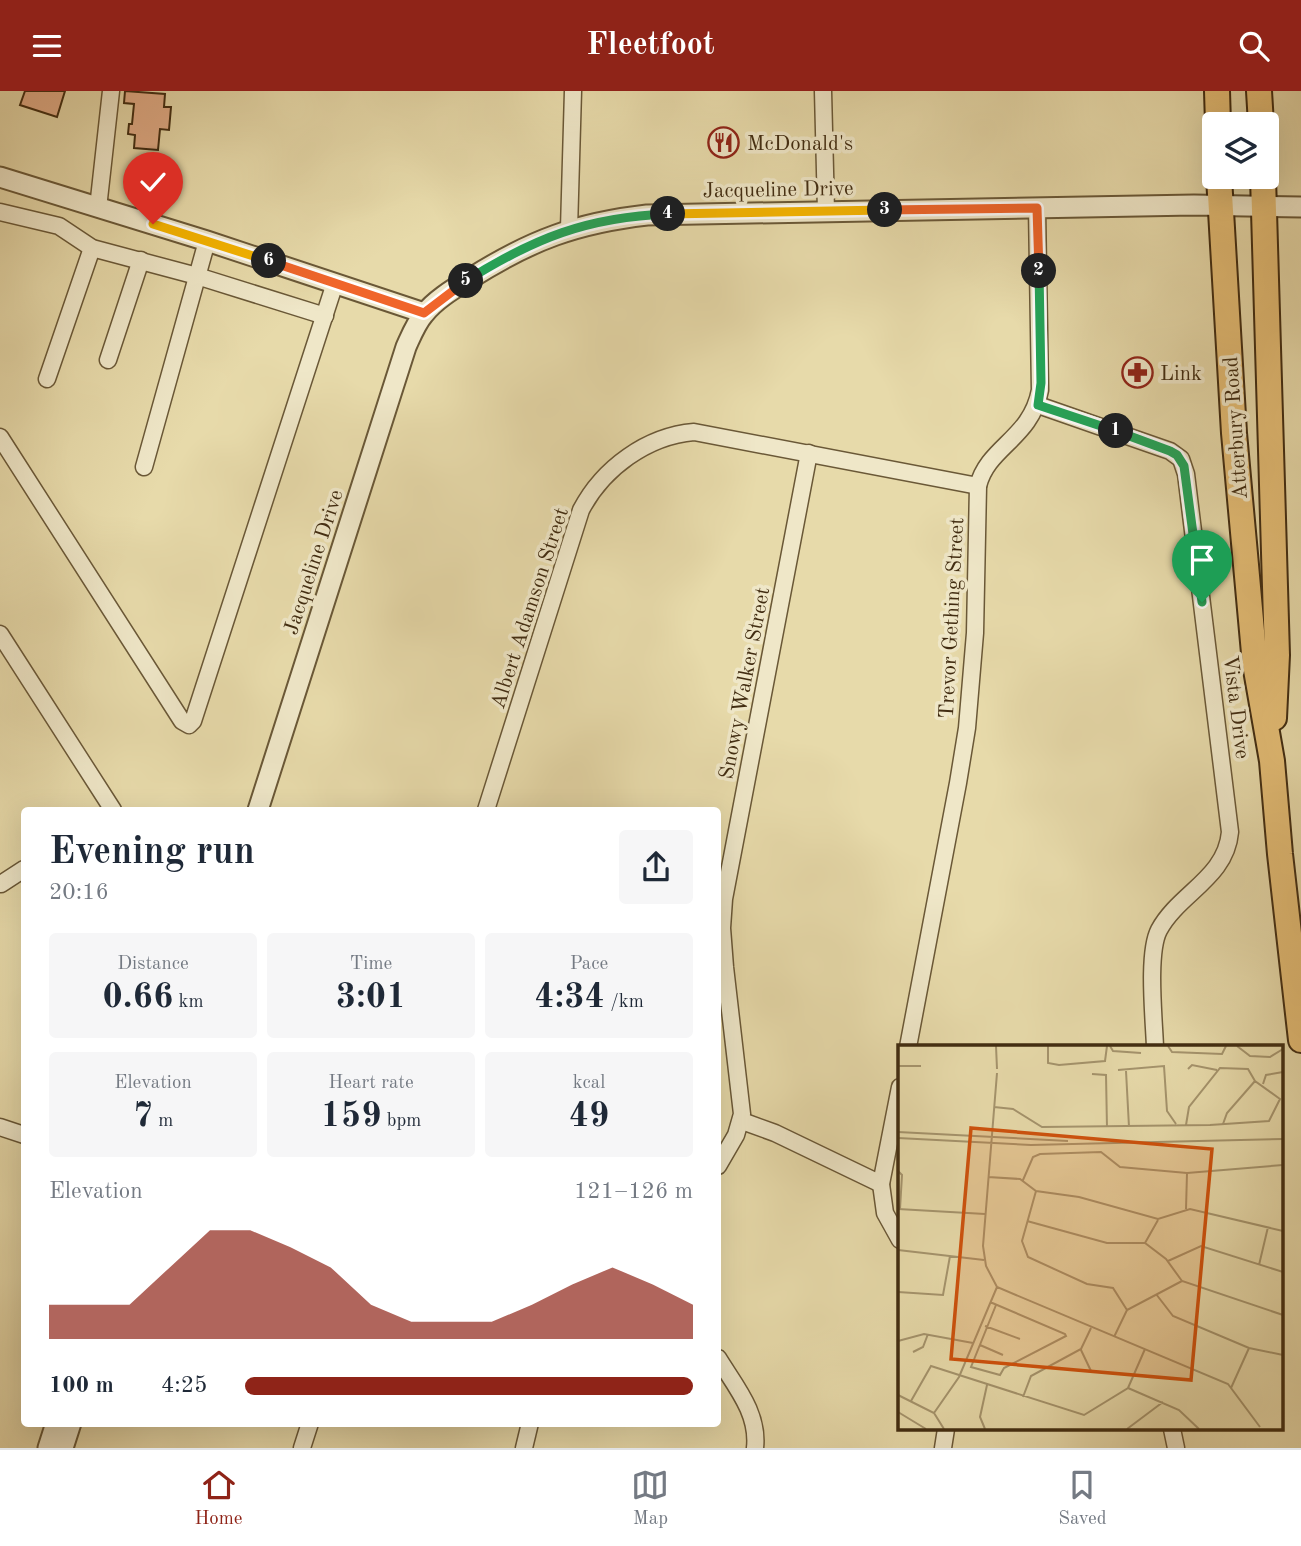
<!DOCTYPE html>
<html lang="en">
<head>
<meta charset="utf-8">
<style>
  body { margin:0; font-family:"Old Standard TT",serif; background:#f6f6f7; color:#1f2937; height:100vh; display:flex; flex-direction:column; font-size:26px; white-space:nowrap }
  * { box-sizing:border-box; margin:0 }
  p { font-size:23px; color:#747a83 }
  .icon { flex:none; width:38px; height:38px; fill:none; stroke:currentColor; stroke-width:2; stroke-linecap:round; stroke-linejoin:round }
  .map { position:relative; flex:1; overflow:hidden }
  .drawer { position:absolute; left:21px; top:716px; width:700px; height:620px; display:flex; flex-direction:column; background:#fff; border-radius:7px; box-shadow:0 7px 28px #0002 }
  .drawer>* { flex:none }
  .controls { position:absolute; left:1202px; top:21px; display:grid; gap:14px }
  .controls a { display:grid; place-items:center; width:77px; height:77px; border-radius:7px; background:#fff; box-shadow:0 7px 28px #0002; font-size:35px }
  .pin { position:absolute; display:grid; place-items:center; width:60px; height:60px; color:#fff; margin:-72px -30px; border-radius:50% 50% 50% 0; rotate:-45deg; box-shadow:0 0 7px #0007 }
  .pin .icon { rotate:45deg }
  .km { position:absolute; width:35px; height:35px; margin:-18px; border-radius:50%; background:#222; color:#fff; font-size:19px; line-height:35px; text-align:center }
  .round { display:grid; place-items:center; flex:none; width:74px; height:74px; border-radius:7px; background:#f6f6f7 }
  .head { display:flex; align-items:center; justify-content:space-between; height:119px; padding:0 28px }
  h1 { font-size:38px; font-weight:700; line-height:52px }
  .metrics { display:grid; grid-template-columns:repeat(3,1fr); gap:10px; height:119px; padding:7px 28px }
  .metrics div { display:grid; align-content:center; border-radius:7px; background:#f6f6f7; text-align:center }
  .metrics b { font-size:35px; font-weight:700 }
  .metrics small { font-size:19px; font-weight:400 }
  .metrics p { font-size:19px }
  .chart { height:196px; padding:14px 28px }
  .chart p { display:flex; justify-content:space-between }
  .chart svg { width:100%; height:126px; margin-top:7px; fill:#8f2418; opacity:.7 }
  ul { padding:0 28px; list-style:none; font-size:23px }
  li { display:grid; grid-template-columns:112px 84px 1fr; align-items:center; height:52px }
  li i { height:18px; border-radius:9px; background:#8f2418 }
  header { display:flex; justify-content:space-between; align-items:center; height:91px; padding:0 28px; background:#8f2418; color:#fff; font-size:32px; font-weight:700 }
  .menu { display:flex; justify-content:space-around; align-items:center; height:98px; border-top:2px solid #e0e1e3; background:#fff; font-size:19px; color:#747a83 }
  .menu a { display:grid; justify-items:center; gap:4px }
  .menu .current { color:#8f2418 }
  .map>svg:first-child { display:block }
  .building { fill:#e2ad88; stroke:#412c11; stroke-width:2 }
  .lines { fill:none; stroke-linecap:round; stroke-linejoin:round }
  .minor-casing { stroke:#6a5837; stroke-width:19 }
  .tertiary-casing { stroke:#6a5837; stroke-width:23 }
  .primary-casing { stroke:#412c11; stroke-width:28 }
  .minor { stroke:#efe7c8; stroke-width:16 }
  .tertiary { stroke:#efe7c8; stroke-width:19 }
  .primary { stroke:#e4bd75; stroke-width:24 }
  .split-1-casing { stroke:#fff; stroke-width:14 }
  .split-2-casing { stroke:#fff; stroke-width:14 }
  .split-3-casing { stroke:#fff; stroke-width:14 }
  .split-4-casing { stroke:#fff; stroke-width:14 }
  .split-5-casing { stroke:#fff; stroke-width:14 }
  .split-6-casing { stroke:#fff; stroke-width:14 }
  .split-7-casing { stroke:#fff; stroke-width:14 }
  .split-1 { stroke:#22a559; stroke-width:9 }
  .split-2 { stroke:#22a559; stroke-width:9 }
  .split-3 { stroke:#f0652b; stroke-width:9 }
  .split-4 { stroke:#f5b400; stroke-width:9 }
  .split-5 { stroke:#22a559; stroke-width:9 }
  .split-6 { stroke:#f0652b; stroke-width:9 }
  .split-7 { stroke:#f5b400; stroke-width:9 }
  .labels { text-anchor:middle; stroke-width:7; stroke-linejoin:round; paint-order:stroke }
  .poi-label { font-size:21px; fill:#412c11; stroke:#efe7c8; text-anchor:start }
  .street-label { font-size:21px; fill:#412c11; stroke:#efe7c8 }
  .inset-road { fill:none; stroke:#a5946d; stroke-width:2 }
  .view { fill:#cf520d; fill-opacity:0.15; stroke:#cf520d; stroke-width:3.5 }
  .inset-edge { fill:none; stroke:#412c11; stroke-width:3.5 }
</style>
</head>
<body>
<header><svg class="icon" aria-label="menu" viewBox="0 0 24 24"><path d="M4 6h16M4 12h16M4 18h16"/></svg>Fleetfoot<svg class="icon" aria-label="search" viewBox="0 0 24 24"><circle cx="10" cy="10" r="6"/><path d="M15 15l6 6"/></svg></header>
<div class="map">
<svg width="1301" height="1357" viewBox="0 0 1301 1357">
  <rect width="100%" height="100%" fill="#e7daaa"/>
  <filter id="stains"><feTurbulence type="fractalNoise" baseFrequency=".00286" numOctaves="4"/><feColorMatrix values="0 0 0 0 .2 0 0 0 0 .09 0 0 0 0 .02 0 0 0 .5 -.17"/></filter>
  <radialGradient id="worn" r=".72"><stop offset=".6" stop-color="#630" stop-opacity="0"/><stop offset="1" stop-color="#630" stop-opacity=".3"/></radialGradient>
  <g class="building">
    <path d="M25 0H65L57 26 20 14Z"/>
    <path d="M125 0 165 3 164 16H171L169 39 160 38 158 59 134 57 135 44 128 43 129 33H132L134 13 124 12Z"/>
  </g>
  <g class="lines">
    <defs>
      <g id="minor">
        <path d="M823 0 826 120"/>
        <path d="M98 117 111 0"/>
        <path d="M0 121 59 135 92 157 197 185 325 225"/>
        <path d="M569 138 573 0"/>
        <path d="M108 269 141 169"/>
        <path d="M47 288 92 157"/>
        <path d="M1038 314 1170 360 1181 368 1186 383 1230 741C1226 787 1179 802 1159 839 1147 862 1154 928 1155 956"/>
        <path d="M0 346 182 630 189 634 193 630 335 192"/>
        <path d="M144 376 207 150"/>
        <path d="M0 543 113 719"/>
        <path d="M486 719 581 419C603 377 647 345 694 341L978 395"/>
        <path d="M1 793 24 778"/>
        <path d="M908 956 958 692 967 637 975 542 978 395C988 355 1031 348 1040 299L1037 117"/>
        <path d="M900 996 881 1093 885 1122 900 1149"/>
        <path d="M742 1030 775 1042 881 1093"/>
        <path d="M0 1036 24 1044"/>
        <path d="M718 1075 736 1044 742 1023 725 876 722 837 724 808 809 362"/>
        <path d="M718 1267C735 1295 759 1322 755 1357"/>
        <path d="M1172 1338 1176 1357"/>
        <path d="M302 1357 310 1332"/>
        <path d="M524 1357 530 1332"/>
        <path d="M943 1357 946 1338"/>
      </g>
      <g id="tertiary">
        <path d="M0 86 207 150 424 222"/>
        <path d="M258 719 406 256C411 245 416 232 424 223 436 208 455 197 471 187 531 149 577 132 647 124L1194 114 1301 116"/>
        <path d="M48 1357 56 1332"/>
        <path d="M63 1357 71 1332"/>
      </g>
      <g id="primary">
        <path d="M1217 0 1218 33"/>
        <path d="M1259 0 1261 33"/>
        <path d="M1219 86 1234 342 1255 573 1272 670 1280 763 1301 949"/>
        <path d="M1263 86 1277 564 1274 627"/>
      </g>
    </defs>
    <use href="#minor" class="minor-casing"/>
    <use href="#tertiary" class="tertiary-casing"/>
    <use href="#primary" class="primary-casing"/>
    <use href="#minor" class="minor"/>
    <use href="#tertiary" class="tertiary"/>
    <use href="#primary" class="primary"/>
  </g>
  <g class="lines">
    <defs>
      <path id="split-1" d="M1116 340 1170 360 1177 364 1184 375 1202 511"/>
      <path id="split-2" d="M1039 180 1041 292 1038 314 1116 340"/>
      <path id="split-3" d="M885 119 1037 117 1039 180"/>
      <path id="split-4" d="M668 123 885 119"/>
      <path id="split-5" d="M466 190C534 147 588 126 668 123"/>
      <path id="split-6" d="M269 170 424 222 466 190"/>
      <path id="split-7" d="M153 133 269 170"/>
    </defs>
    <use href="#split-1" class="split-1-casing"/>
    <use href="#split-2" class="split-2-casing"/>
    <use href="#split-3" class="split-3-casing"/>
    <use href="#split-4" class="split-4-casing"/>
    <use href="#split-5" class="split-5-casing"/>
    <use href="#split-6" class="split-6-casing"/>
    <use href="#split-7" class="split-7-casing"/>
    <use href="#split-1" class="split-1"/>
    <use href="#split-2" class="split-2"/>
    <use href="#split-3" class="split-3"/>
    <use href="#split-4" class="split-4"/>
    <use href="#split-5" class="split-5"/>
    <use href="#split-6" class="split-6"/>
    <use href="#split-7" class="split-7"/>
  </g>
  <defs>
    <symbol id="restaurant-ring" viewBox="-11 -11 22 22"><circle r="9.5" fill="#efe7c8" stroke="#8f2418" stroke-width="1.5"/><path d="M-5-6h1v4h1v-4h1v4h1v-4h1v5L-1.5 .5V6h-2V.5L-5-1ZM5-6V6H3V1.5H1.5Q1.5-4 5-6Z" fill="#8f2418"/></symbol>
    <symbol id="pharmacy-ring" viewBox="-11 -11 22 22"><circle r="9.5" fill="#efe7c8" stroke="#8f2418" stroke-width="1.5"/><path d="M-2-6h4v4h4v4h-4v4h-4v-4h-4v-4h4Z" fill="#8f2418"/></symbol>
  </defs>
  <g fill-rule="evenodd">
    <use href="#restaurant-ring" x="706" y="34" width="35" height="35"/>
    <use href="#pharmacy-ring" x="1120" y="264" width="35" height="35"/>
  </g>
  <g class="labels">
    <g class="poi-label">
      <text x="747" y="59">McDonald's</text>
      <text x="1160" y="289">Link</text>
    </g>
    <g class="street-label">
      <text transform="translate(778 98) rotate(-1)" y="7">Jacqueline Drive</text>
      <text transform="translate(1235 337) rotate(-94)" y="7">Atterbury Road</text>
      <text transform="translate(313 471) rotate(-72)" y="7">Jacqueline Drive</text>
      <text transform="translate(529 517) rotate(-72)" y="7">Albert Adamson Street</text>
      <text transform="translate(951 527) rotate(-87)" y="7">Trevor Gething Street</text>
      <text transform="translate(744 592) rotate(-79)" y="7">Snowy Walker Street</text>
      <text transform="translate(1237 616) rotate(83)" y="7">Vista Drive</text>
    </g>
  </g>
  <g transform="translate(898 954)">
    <rect width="385" height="385" fill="#e7daaa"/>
    <path class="inset-road" d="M98 1 99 24M150 1V18L161 20 207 16 209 1M212 1 215 6 243 8M270 1 274 7 324 9 328 1M339 1 352 11 372 12 385 4M0 21H23M290 24 294 20 319 25M220 25 266 21 269 66 278 79M228 26 231 82M99 28 85 201 88 221 99 242 330 339 362 382M194 29 208 30 209 83M365 39 368 30 385 27M96 62 115 64 144 82 312 80 371 76 382 54 357 36 350 24 322 23 291 62 288 80M325 79 329 68 357 36M0 87 170 96M0 93 133 100 385 94M0 126 4 130 2 164M90 132 122 134 138 146 181 152 260 174 292 164 385 186M125 135 135 112 142 109 203 107 222 122 289 128 385 120M138 146 124 196 130 212 189 239 215 243 229 265M0 164 87 169M288 164 289 128M129 176 209 198H247L268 214 284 236 385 270M247 198 260 175M0 205 86 215M270 216 303 201 385 227M361 220 370 182M0 247 45 250 52 211M258 249 275 271 351 303 385 310M92 257 167 289 168 291 106 323 102 330 73 322 98 260M87 281 122 294M216 292 229 265 284 236M0 296 26 289 75 298M82 300 105 310M183 305 193 326M15 307 25 302 30 289M230 343 281 365 301 384M333 343 351 303M0 350 36 368 46 384M125 352 133 331 183 304 193 283M13 356 33 321 186 370 230 343 247 304M0 367 28 384M36 368 61 332 99 242M87 384 82 372 89 340M229 384 265 357"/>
    <path class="view" d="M73 83 314 104 293 335 53 314Z"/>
    <rect width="385" height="385" class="inset-edge"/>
  </g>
  <rect width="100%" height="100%" filter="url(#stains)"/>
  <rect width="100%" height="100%" fill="url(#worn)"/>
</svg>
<div class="controls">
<a><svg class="icon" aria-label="layers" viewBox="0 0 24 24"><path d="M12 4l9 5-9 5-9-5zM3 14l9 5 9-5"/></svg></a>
</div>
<div class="pin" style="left:1202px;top:511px;background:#1e9e55"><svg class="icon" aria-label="arrive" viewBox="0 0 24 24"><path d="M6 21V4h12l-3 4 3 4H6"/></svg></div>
<div class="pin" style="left:153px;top:133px;background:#d93025"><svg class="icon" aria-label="check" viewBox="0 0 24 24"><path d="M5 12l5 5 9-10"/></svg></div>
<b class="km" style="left:1116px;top:340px">1</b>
<b class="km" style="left:1039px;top:180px">2</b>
<b class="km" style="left:885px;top:119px">3</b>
<b class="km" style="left:668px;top:123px">4</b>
<b class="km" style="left:466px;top:190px">5</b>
<b class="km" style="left:269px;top:170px">6</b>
<section class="drawer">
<div class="head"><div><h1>Evening run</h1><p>20:16</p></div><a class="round"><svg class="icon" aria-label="share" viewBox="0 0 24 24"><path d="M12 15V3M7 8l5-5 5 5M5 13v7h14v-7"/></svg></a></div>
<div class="metrics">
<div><p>Distance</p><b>0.66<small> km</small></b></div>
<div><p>Time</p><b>3:01</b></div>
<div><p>Pace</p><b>4:34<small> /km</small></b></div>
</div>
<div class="metrics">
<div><p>Elevation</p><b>7<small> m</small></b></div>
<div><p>Heart rate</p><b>159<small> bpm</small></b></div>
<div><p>kcal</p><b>49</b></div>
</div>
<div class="chart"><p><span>Elevation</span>121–126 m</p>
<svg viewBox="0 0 160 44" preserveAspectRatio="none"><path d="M0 44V32L10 32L20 32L30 19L40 6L50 6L60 12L70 19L80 32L90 38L100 38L110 38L120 32L130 25L140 19L150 25L160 32V44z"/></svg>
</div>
<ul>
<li><b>100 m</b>4:25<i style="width:100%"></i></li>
</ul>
</section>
</div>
<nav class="menu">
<a class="current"><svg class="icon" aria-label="home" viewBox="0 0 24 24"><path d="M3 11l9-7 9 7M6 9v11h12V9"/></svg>Home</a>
<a><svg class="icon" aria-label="map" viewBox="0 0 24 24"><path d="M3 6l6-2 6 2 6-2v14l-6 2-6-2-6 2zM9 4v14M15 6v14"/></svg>Map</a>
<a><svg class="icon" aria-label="saved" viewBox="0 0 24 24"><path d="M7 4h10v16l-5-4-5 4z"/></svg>Saved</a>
</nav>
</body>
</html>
